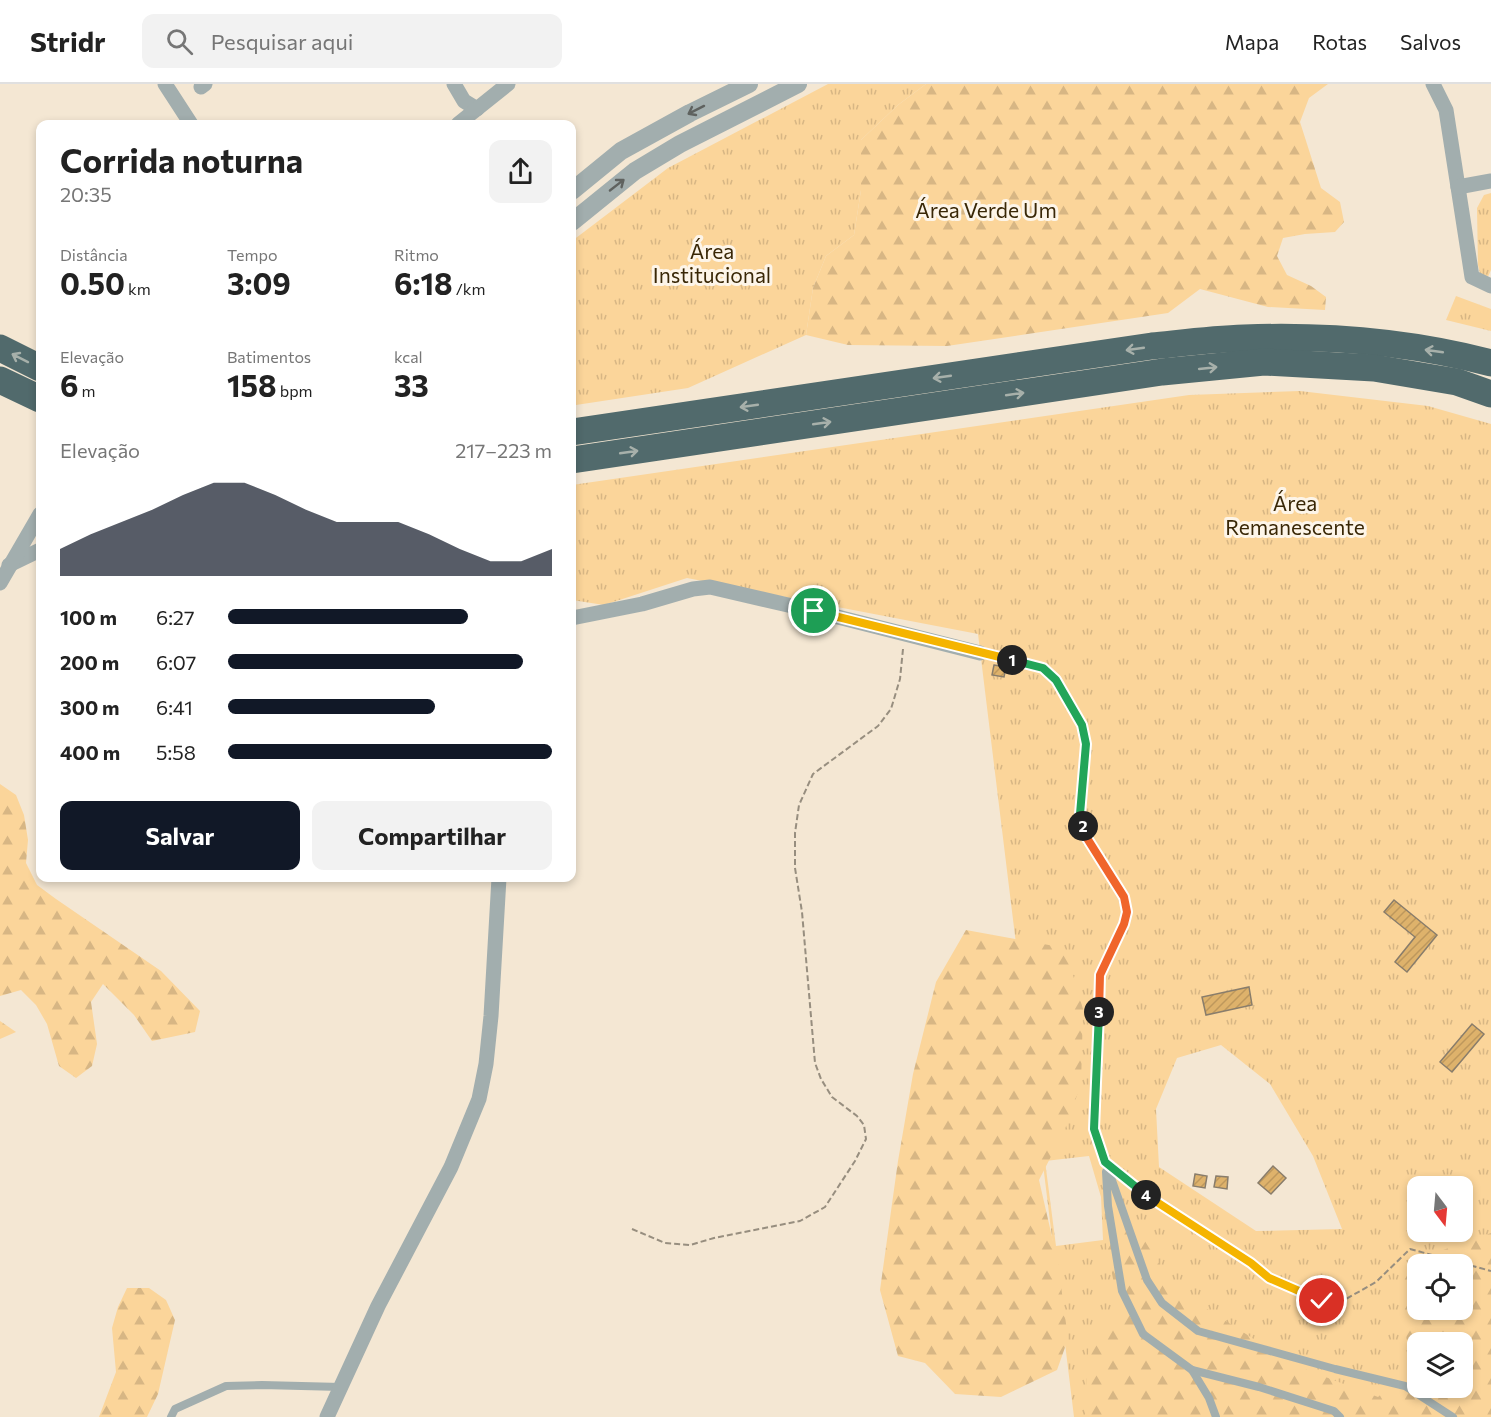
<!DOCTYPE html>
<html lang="pt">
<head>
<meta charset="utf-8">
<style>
  body { margin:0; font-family:Commissioner,sans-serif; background:#f2f2f2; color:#222; height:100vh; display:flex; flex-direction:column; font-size:22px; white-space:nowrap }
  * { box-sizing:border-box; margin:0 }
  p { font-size:20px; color:#767676 }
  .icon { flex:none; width:33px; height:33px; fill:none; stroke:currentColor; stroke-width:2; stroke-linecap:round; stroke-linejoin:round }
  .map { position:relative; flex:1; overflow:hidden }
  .details { position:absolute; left:36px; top:36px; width:540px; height:762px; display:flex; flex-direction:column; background:#fff; border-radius:12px; box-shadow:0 3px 9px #0003 }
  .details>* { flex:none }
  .needle { width:39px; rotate:164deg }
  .fabs { position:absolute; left:1407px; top:1092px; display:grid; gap:12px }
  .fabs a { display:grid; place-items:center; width:66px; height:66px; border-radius:12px; background:#fff; box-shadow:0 3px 9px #0003; font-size:30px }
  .pin { position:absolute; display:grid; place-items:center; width:51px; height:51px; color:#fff; margin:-26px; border:3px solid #fff; border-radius:50%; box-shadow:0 2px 6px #0007 }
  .km { position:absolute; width:30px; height:30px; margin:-15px; border-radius:50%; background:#222; color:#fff; font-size:16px; line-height:30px; text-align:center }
  .round { display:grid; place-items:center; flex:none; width:63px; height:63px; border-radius:12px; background:#f2f2f2 }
  .headline { display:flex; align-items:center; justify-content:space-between; height:102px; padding:0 24px }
  h1 { font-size:33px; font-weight:700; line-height:45px }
  .figures { display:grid; grid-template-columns:repeat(3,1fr); gap:9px; height:102px; padding:6px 24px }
  .figures div { display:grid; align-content:center }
  .figures b { font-size:30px; font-weight:700 }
  .figures small { font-size:16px; font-weight:400 }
  .figures p { font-size:16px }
  .chart { height:168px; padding:12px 24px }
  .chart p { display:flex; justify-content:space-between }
  .chart svg { width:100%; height:108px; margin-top:6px; fill:#111827; opacity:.7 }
  .button { display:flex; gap:12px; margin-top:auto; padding:12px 24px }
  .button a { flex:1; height:69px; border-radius:12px; background:#111827; color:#fff; font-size:24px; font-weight:700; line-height:69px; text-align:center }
  .button a+a { background:#f2f2f2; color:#222 }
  ul { padding:0 24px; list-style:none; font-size:20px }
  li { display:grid; grid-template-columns:96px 72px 1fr; align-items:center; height:45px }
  li i { height:15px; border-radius:8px; background:#111827 }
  header { display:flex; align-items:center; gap:36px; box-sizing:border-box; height:84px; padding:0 30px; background:#fff; border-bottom:2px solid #e0e0e0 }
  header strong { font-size:28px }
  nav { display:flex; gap:33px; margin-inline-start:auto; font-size:21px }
  .search { width:420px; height:54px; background:#f2f2f2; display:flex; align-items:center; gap:15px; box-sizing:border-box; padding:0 21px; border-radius:12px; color:#767676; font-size:22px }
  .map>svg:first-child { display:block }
  .grass { fill:url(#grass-tufts); fill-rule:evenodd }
  .forest { fill:url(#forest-firs); fill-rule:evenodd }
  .water { fill:#21a1a9 }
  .building { fill:url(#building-hatch); stroke:#897d6b; stroke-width:1.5 }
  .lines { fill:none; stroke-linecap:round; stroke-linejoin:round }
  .path { stroke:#978e7f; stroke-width:2; stroke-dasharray:6 3; stroke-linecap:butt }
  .service { stroke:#a2aeae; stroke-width:8 }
  .minor { stroke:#a2aeae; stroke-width:15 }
  .tertiary { stroke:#a2aeae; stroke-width:18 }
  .motorway { stroke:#516a6c; stroke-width:27 }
  .oneway { stroke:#5f625f }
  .oneway2 { stroke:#a7b0aa }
  .split-1-casing { stroke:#fff; stroke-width:12 }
  .split-2-casing { stroke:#fff; stroke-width:12 }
  .split-3-casing { stroke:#fff; stroke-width:12 }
  .split-4-casing { stroke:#fff; stroke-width:12 }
  .split-5-casing { stroke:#fff; stroke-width:12 }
  .split-1 { stroke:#f5b400; stroke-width:8 }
  .split-2 { stroke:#22a559; stroke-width:8 }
  .split-3 { stroke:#f0652b; stroke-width:8 }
  .split-4 { stroke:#22a559; stroke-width:8 }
  .split-5 { stroke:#f5b400; stroke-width:8 }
  .labels { text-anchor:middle; stroke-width:6; stroke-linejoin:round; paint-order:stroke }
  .park-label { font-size:21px; fill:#392706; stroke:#fdf5e9 }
</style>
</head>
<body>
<header>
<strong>Stridr</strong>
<div class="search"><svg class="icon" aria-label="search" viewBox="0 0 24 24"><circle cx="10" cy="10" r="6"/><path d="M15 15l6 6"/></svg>Pesquisar aqui</div>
<nav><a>Mapa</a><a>Rotas</a><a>Salvos</a></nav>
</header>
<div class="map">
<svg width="1491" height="1333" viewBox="0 0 1491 1333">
  <defs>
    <pattern id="grass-tufts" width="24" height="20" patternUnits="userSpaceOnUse" patternTransform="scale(1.5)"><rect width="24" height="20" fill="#fbd59a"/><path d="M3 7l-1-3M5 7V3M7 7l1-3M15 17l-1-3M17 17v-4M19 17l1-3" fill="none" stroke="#d7b684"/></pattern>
    <pattern id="forest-firs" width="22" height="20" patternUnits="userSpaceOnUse" patternTransform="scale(1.5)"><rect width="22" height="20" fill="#fbd59a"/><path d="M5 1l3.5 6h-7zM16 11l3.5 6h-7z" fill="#d7b684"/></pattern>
    <pattern id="building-hatch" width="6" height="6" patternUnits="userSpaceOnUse" patternTransform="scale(1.5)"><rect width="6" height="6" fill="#deb26b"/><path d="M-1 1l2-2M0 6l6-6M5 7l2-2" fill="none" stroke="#be985c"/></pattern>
  </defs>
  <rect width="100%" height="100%" fill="#f4e7d3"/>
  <g class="grass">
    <path d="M828 0H926L898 21 861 56V106L854 151 826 172 813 204 806 251 688 304 576 321 574 238 572 237V157L668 84Z"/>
    <path d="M1491 109V186L1487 195 1480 189 1478 181 1477 124 1484 111Z"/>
    <path d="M1456 212 1491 225V247L1446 236Z"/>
    <path d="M1300 307 1428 322 1491 340V1333H1074L978 550 687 494 604 521 572 516V401L1189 311ZM1221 961 1270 1000 1313 1072 1342 1145 1256 1147 1159 1083 1156 1025 1177 974ZM1089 1072 1101 1113 1103 1156 1056 1162 1045 1077ZM1418 1102H1462V1148H1418ZM1418 1180H1462V1226H1418ZM1418 1258H1462V1304H1418Z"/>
  </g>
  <g class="forest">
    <path d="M926 0H1328L1309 14 1300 38 1321 104 1340 118 1344 138 1335 148 1305 150 1283 154 1277 172 1287 191 1311 202 1326 213 1325 226 1268 223 1200 205 1168 229 947 262 848 261 806 251 813 204 826 172 854 151 861 106V56L898 21Z"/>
    <path d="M0 700 16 711 24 731 28 756 26 779 37 801 56 815 161 887 200 927 195 948 152 957 134 931 103 900 91 918 97 960 92 982 76 994 59 982 47 940 36 921 21 906 0 912Z"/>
    <path d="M966 846 1065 864 1083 925 1081 1000 1065 1045 1039 1096 1058 1179 1068 1255 1057 1286 1001 1313 955 1310 925 1279 898 1272 880 1206 898 1077 913 990 936 898Z"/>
    <path d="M0 937 16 948 0 955Z"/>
    <path d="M1128 1130 1179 1212 1207 1225 1294 1281 1378 1313 1410 1284 1398 1182 1491 1149V1333H1085L1089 1251 1121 1234 1106 1160ZM1418 1180H1462V1226H1418ZM1418 1258H1462V1304H1418Z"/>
    <path d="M127 1204H149L166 1216 175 1236 158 1310 147 1333H99L116 1288 112 1244 118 1223Z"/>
  </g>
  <path class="water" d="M572 237 574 238 576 321 572 319Z"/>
  <g class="building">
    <path d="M994 581 1006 583 1004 593 992 591Z"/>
    <path d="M1394 816 1437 851 1407 888 1395 878 1415 853 1384 828Z"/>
    <path d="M1249 903 1252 921 1206 931 1202 913Z"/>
    <path d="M1472 940 1484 950 1452 988 1440 978Z"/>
    <path d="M1273 1082 1286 1094 1271 1110 1258 1099Z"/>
    <path d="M1195 1090 1207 1092 1205 1104 1193 1102Z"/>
    <path d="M1216 1092 1228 1093 1227 1105 1214 1103Z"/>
  </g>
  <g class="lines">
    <g class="path">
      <path d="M1123 1092 1147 1112 1252 1179 1269 1194 1322 1217 1346 1215 1376 1198 1410 1165 1491 1187"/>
      <path d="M632 1145 665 1159 690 1161 714 1154 800 1137 825 1123 855 1077 866 1055 864 1041 857 1032 832 1013 821 995 815 979 802 828 795 784V749L799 721 813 690 878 642 891 625 900 595 903 565"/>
    </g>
    <g class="service">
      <path d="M980 569 1043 584 1056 596 1082 641 1086 660 1080 730 1085 751 1124 813 1127 828 1124 840 1100 891 1094 1045 1147 1196 1162 1219 1198 1247 1335 1285 1405 1302 1453 1333"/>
      <path d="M1106 1088 1108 1122 1122 1207 1143 1250 1192 1286 1259 1303 1334 1327 1340 1333"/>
      <path d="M1192 1286 1209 1314 1216 1333"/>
      <path d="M171 1333 175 1325 226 1302 262 1301 341 1303"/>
    </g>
    <g class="minor">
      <path d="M165 0 191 40"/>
      <path d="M454 0 464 17 477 25"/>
      <path d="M1433 0 1446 26 1472 193 1491 202"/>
      <path d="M201 3 205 0"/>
      <path d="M458 40 508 0"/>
      <path d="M1458 103 1491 97"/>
      <path d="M9 481 40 466"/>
      <path d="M0 499 40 430"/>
      <path d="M572 534 642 520 693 505 710 503 814 527 980 569"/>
      <path d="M327 1333 378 1222 451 1083 479 1015 486 980 491 932 499 794"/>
    </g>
    <g class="tertiary">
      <path d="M572 107 621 67 690 29 749 0"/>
      <path d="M572 138 635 87 680 60 798 0"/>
    </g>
    <g class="motorway">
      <path d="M0 264 40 284"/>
      <path d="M0 296 40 315"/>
      <path d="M572 348 1152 262C1182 259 1213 255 1244 254 1326 251 1411 258 1491 279"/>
      <path d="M572 376 1162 288 1264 278 1374 284 1457 298 1491 310"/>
    </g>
  </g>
  <defs><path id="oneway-shaft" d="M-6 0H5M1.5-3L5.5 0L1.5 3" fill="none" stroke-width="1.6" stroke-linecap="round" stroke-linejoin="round" transform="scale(1.5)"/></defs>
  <g class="oneway">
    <use href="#oneway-shaft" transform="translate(696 26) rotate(153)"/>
    <use href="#oneway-shaft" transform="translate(617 101) rotate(-38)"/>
  </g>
  <g class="oneway2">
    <use href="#oneway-shaft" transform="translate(1135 265) rotate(172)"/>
    <use href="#oneway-shaft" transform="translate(1434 267) rotate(-172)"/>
    <use href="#oneway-shaft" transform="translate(20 274) rotate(-153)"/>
    <use href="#oneway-shaft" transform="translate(1208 284) rotate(-6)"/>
    <use href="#oneway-shaft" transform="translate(942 293) rotate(172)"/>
    <use href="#oneway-shaft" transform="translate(1015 310) rotate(-8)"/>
    <use href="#oneway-shaft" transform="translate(749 322) rotate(172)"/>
    <use href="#oneway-shaft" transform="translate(822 339) rotate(-8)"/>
    <use href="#oneway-shaft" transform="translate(629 368) rotate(-8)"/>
  </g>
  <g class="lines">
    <defs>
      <path id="split-1" d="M814 527 1012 576"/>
      <path id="split-2" d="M1012 576 1043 584 1056 596 1082 641 1086 660 1080 730 1083 742"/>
      <path id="split-3" d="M1083 742 1085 751 1124 813 1127 828 1124 840 1100 891 1099 928"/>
      <path id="split-4" d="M1099 928 1094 1045 1105 1078 1146 1111"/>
      <path id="split-5" d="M1146 1111 1251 1179 1269 1194 1322 1217"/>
    </defs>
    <use href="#split-1" class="split-1-casing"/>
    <use href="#split-2" class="split-2-casing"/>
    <use href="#split-3" class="split-3-casing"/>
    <use href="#split-4" class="split-4-casing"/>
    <use href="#split-5" class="split-5-casing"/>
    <use href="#split-1" class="split-1"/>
    <use href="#split-2" class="split-2"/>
    <use href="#split-3" class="split-3"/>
    <use href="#split-4" class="split-4"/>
    <use href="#split-5" class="split-5"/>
  </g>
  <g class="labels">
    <g class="park-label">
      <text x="986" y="134">Área Verde Um</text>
      <text x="712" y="175">Área<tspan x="712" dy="24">Institucional</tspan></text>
      <text x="1295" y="427">Área<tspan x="1295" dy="24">Remanescente</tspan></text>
    </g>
  </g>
</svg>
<div class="fabs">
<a><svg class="needle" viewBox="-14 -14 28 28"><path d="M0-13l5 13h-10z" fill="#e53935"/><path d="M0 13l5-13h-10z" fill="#767676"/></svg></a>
<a><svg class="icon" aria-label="locate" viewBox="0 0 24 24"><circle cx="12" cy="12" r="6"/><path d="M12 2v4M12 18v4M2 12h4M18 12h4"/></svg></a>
<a><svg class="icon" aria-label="layers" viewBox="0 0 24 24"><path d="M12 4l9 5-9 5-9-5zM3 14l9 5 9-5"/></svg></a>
</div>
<div class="pin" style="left:814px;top:527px;background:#1e9e55"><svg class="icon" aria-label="arrive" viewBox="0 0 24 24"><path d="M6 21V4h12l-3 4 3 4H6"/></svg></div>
<div class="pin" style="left:1322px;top:1217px;background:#d93025"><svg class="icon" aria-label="check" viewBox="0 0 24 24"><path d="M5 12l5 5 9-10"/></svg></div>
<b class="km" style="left:1012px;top:576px">1</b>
<b class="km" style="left:1083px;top:742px">2</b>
<b class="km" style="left:1099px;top:928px">3</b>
<b class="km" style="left:1146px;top:1111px">4</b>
<section class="details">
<div class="headline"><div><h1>Corrida noturna</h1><p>20:35</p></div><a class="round"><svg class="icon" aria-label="share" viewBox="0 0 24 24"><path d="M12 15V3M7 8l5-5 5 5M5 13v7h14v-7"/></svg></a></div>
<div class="figures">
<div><p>Distância</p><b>0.50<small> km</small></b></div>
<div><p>Tempo</p><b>3:09</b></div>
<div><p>Ritmo</p><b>6:18<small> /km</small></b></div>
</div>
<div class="figures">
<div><p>Elevação</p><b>6<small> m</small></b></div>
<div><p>Batimentos</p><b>158<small> bpm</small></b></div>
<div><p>kcal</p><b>33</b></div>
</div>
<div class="chart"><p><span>Elevação</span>217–223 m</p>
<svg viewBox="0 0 160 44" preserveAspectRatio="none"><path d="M0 44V33L10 27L20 22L30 17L40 11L50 6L60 6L70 11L80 17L90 22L100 22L110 22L120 27L130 33L140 38L150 38L160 33V44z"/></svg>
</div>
<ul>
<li><b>100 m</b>6:27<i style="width:74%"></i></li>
<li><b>200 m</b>6:07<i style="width:91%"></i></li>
<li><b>300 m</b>6:41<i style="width:64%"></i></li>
<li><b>400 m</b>5:58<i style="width:100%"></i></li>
</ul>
<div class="button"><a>Salvar</a><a>Compartilhar</a></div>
</section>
</div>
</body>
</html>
